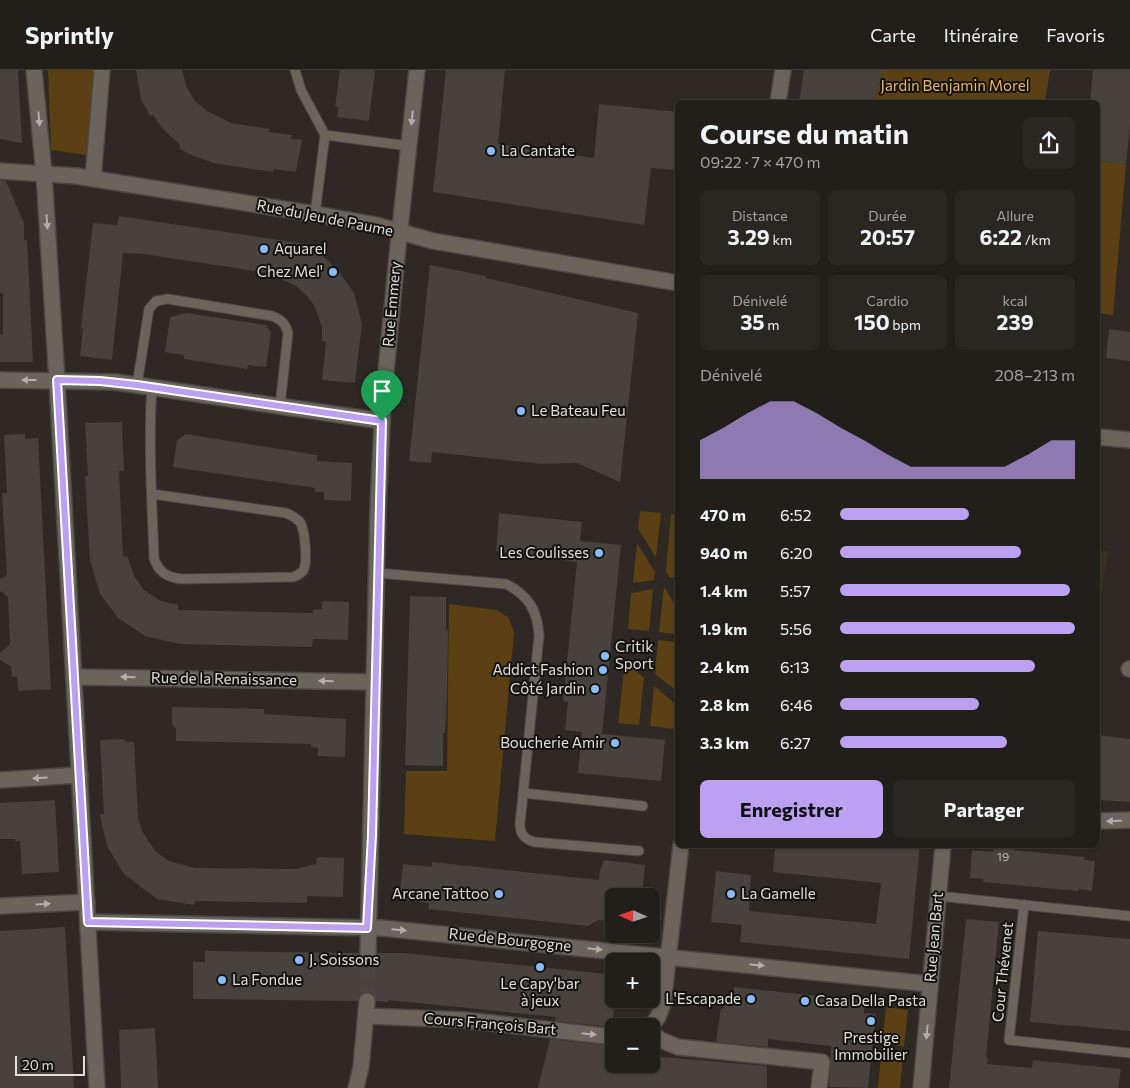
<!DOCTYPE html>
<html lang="fr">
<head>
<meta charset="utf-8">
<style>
  body { margin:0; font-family:Commissioner,sans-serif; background:#2a2723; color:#f1f3f6; height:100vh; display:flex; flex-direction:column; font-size:19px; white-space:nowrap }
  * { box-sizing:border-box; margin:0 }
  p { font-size:16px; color:#a2a2a2 }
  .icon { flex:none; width:28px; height:28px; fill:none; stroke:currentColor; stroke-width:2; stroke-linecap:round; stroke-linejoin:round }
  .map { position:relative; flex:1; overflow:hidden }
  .sheet { position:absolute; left:675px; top:30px; width:425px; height:748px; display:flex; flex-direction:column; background:#221f1a; border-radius:8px; box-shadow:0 1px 4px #0004,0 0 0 1px #3f3d39 }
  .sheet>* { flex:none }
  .needle { width:32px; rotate:273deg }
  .controls { position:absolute; left:605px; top:818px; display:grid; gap:10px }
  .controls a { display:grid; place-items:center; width:55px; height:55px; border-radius:8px; background:#221f1a; box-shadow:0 1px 4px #0004,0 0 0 1px #3f3d39; font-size:25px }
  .scale { position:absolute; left:15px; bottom:12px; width:70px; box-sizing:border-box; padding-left:5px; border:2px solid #e2dfda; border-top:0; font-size:14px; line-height:18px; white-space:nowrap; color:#e2dfda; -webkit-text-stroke:4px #14120f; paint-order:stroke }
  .pin { position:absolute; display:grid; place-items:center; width:42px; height:42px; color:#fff; margin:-51px -21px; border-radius:50% 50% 50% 0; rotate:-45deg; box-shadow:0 0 5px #0007 }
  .pin .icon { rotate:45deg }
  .round { display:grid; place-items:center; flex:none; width:52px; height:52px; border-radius:8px; background:#2a2723 }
  .overview { display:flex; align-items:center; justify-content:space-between; height:85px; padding:0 25px }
  h1 { font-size:28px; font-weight:700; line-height:38px }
  .stats { display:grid; grid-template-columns:repeat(3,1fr); gap:8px; height:85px; padding:5px 25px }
  .stats div { display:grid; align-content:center; border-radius:8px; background:#2a2723; text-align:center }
  .stats b { font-size:21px; font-weight:700 }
  .stats small { font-size:14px; font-weight:400 }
  .stats p { font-size:14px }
  .chart { height:140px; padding:10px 25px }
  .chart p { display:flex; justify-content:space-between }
  .chart svg { width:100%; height:90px; margin-top:5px; fill:#bca0f2; opacity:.7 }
  .action { display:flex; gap:10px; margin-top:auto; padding:10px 25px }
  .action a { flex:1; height:58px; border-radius:8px; background:#bca0f2; color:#111; font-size:20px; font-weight:700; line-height:58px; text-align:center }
  .action a+a { background:#2a2723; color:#f1f3f6 }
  ul { padding:0 25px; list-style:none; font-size:16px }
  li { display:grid; grid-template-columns:80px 60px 1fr; align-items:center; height:38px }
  li i { height:12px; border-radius:6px; background:#bca0f2 }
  header { display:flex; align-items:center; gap:30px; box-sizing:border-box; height:70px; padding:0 25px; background:#221f1a; border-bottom:1px solid #3f3d39 }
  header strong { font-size:24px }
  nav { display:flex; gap:28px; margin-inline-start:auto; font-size:18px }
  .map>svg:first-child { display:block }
  .built { fill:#393024 }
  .green { fill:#5b4013 }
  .building { fill:#47423b }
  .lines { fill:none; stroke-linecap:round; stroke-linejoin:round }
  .street-tunnel { stroke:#49443e; stroke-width:15; stroke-dasharray:15 8; stroke-linecap:butt }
  .lane-casing { stroke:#4b4742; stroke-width:11 }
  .street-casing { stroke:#4b4742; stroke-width:18 }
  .lane { stroke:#69645c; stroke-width:9 }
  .street { stroke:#69645c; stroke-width:15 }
  .oneway { fill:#b2aea8 }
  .route-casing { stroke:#fff; stroke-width:10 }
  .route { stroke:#bca0f2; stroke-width:6 }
  .poi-dot { fill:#89bafc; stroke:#14120f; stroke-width:2 }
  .labels { text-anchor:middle; stroke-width:4; stroke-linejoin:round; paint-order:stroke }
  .number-label { font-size:12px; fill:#bbb8b2 }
  .park-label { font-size:15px; fill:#f0b760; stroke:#14120f }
  .poi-label { font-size:15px; fill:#e2dfda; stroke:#14120f; text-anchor:start }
  .street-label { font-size:15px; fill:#e2dfda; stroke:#14120f }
</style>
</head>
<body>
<header>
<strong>Sprintly</strong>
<nav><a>Carte</a><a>Itinéraire</a><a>Favoris</a></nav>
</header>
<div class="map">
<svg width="1130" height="1018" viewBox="0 0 1130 1018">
  <rect width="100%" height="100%" fill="#2e2922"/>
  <path class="built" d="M1098 480 1108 481 1102 521H1098Z"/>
  <g class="green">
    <path d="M48 0H95L87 85 51 80Z"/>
    <path d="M882 0H1050L1045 32H860V31L870 32 878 22Z"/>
    <path d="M1098 91 1126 94 1113 245 1098 243Z"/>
    <path d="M640 441 661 443 656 487 638 459Z"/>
    <path d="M671 444 677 445 678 506 670 508 666 501Z"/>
    <path d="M637 473 655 502 654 510 633 513Z"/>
    <path d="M664 517 677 538V564L659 562Z"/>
    <path d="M653 519 649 561 628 559 631 523Z"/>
    <path d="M449 534 496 540 508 547 514 562 495 771 404 764 406 701H447Z"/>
    <path d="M658 570 677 572V621L655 604Z"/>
    <path d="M625 591 644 608 639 655 618 653Z"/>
    <path d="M654 616 677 635 674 659 650 656Z"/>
    <path d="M886 937 908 940 904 976 882 974Z"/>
    <path d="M881 986 903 988 900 1018H878Z"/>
  </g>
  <g class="building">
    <path d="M0 0H18L22 73 0 69Z"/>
    <path d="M136 0H182L187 18 195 31 207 41 231 53 270 59 269 62 292 65 291 69 302 70 296 102 274 99 273 102 213 93 189 84 179 78 180 75 163 59 153 45 150 46 141 29Z"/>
    <path d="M340 0H375L369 51 337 47 338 37H335Z"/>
    <path d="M446 0H505L498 74 594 88 599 34 678 42V100L651 98 644 155 433 122Z"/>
    <path d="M804 0H882L878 22 870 32H799Z"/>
    <path d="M1093 0H1130V56L1126 94 1098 91V32H1090Z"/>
    <path d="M0 110 6 111 24 153V170H27L33 292H0V264L3 265V223H0Z"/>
    <path d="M119 146 300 173 320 184 337 199 354 223 362 254 355 313 322 310 326 272 322 271V257L315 237 308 227 296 216 274 206V204L144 184 123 183 112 290 80 286 83 258H81L93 153 117 155Z"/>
    <path d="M430 195 486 206V208L638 243 620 412 577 393 541 394 432 382 431 393 409 391Z"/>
    <path d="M186 243 266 255 271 263 266 297 248 295 247 299 184 289V285L165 282 170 247Z"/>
    <path d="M1109 259 1130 262V291L1106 288Z"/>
    <path d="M122 352 124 401H119L123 486 128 487 134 506 144 520 161 531 178 535V540L313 543V540L322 539V531L349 532 348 570 313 569 312 577 180 574 145 566 118 548 100 524 90 490 85 406H88L85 353Z"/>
    <path d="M25 364V369L38 368 51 619 18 621 17 607H12L11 596 0 590V583L10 574 8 527 0 521V509L7 505 2 423H7L4 365Z"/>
    <path d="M186 364 317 385V391L352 393 351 431 324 430V422H315V418L173 397 177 370Z"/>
    <path d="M499 443 582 452 580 471 621 475 602 664 665 670 661 711 578 703 582 662 565 660 568 632 563 631 577 492 496 481Z"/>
    <path d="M410 526 446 527V560L448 561 447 626 445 663H443V696L405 695Z"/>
    <path d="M172 637 264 639V644L346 649 345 687 318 686V678L311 677V674L176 671V659L172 654Z"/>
    <path d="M1098 665 1130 669V732L1098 730Z"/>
    <path d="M123 669 127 672H134L138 747 142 761 155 781 169 791 195 798 296 799 316 794 317 787 344 788 343 827 307 826V833L195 831 194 835 157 829 124 804 108 778 102 756 100 744H104L100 670Z"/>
    <path d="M55 730 59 802 22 804 20 771H15V769H0V733Z"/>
    <path d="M775 775H920L909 889 740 872 742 855 711 852 716 801 751 805 749 841 876 854 881 813 773 802Z"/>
    <path d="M994 775H1014V780L1084 787V790L1095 791 1092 821 1078 819V821L983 812V809L970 808 972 780 993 782Z"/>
    <path d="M604 790 645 795 642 826H614V830H609L607 851 598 850 588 856 428 839 429 833 399 829 403 794 432 797V792L599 810 600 800Z"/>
    <path d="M966 849 999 852 986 988H988L987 994 1032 998 1033 990 1121 999 1118 1018H949Z"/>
    <path d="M65 857 74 1018H0V861Z"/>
    <path d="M1038 861 1130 869V961L1030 952Z"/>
    <path d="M205 881 359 883 363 891 368 892 376 888 377 883H404L606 904 605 922H613L612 929H615L612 957 555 951 556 947 388 930V932L376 931 373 924 367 922 360 925 358 931 193 929V892H205Z"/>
    <path d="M734 917 865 931 864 943 876 944 868 1018 829 1017 831 976 768 969V977L716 972 721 938 724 939V934L733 935Z"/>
    <path d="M155 958 158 1018H121L119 960Z"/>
    <path d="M550 969 611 976 610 982H614V994H651V986L767 996V1018H538Z"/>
  </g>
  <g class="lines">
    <path class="street-tunnel" d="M367 931 368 883"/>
    <defs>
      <g id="lane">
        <path d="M295 0 301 20 325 65"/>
        <path d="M315 144 325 65 409 76"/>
        <path d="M137 315 149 239 156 231 168 229 272 246C282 250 285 253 288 263L280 336"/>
        <path d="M152 424 286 443C291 445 296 448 300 452 305 459 308 494 303 501 300 504 297 506 293 507L181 509C167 507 158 502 154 488 152 431 148 374 152 317"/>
        <path d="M377 503 506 514C528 525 538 541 539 566L520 754C520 764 524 769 534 772L639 781"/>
        <path d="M523 723 643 736"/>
        <path d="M938 826 1024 835 1009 970 1130 983"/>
        <path d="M1024 835 1130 846"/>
      </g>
      <g id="street">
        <path d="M34 0 44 104 57 311 97 1018"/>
        <path d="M778 32 783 0"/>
        <path d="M0 101 76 106 315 144 376 155 433 171 678 213"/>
        <path d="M93 109 102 0"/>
        <path d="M0 310 115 312 382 351"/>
        <path d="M1098 367 1130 370"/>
        <path d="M1129 599H1130"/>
        <path d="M74 607 374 612"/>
        <path d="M0 710 80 705"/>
        <path d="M1098 751 1130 750"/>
        <path d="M0 836 87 832"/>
        <path d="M88 852 381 858 930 914"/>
        <path d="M368 883 378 437 383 333 397 186 417 0"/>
        <path d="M366 946 465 950 614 967"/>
        <path d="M651 956 658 947 663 934 681 775"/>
        <path d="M651 963 661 970 678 977 822 992 819 1018"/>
        <path d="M356 1018 361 997 367 931"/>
        <path d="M921 1018 943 775"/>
      </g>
    </defs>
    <use href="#lane" class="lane-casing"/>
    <use href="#street" class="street-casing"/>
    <use href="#lane" class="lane"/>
    <use href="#street" class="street"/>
  </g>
  <defs><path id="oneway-solid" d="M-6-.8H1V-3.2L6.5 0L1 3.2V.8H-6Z" transform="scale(1.25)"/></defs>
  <g class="oneway">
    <use href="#oneway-solid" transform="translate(412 48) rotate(96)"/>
    <use href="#oneway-solid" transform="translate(39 49) rotate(85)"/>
    <use href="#oneway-solid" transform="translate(47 152) rotate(86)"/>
    <use href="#oneway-solid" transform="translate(29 310) rotate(-180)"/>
    <use href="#oneway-solid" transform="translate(128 607) rotate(-179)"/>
    <use href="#oneway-solid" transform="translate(326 611) rotate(-179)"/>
    <use href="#oneway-solid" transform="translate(40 708) rotate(177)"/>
    <use href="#oneway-solid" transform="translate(1114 751) rotate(179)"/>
    <use href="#oneway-solid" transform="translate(43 834) rotate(-3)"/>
    <use href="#oneway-solid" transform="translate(399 860) rotate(5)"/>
    <use href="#oneway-solid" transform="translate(595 879) rotate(6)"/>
    <use href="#oneway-solid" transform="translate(757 895) rotate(6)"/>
    <use href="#oneway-solid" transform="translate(927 962) rotate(95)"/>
    <use href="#oneway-solid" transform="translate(589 964) rotate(6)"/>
  </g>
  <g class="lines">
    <defs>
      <path id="route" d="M57 310 100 311 137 315 382 351 372 765 367 858 88 852Z"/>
    </defs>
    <use href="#route" class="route-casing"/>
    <use href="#route" class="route"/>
  </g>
  <g class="poi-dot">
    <circle cx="491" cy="81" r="5"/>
    <circle cx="264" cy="179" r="5"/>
    <circle cx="333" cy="202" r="5"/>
    <circle cx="521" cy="341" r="5"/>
    <circle cx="599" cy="483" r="5"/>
    <circle cx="605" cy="586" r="5"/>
    <circle cx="603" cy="600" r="5"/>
    <circle cx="595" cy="619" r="5"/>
    <circle cx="615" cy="673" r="5"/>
    <circle cx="499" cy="824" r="5"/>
    <circle cx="731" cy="824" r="5"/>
    <circle cx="299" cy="890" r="5"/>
    <circle cx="540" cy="897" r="5"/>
    <circle cx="222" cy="910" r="5"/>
    <circle cx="751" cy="929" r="5"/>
    <circle cx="805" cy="931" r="5"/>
    <circle cx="871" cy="951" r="5"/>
  </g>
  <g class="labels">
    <g class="number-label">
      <text x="1003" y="791">19</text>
    </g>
    <g class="park-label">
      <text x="955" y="21">Jardin Benjamin Morel</text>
    </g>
    <g class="poi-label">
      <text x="501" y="86">La Cantate</text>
      <text x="274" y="184">Aquarel</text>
      <text x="323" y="207" text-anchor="end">Chez Mel'</text>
      <text x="531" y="346">Le Bateau Feu</text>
      <text x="589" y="488" text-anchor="end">Les Coulisses</text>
      <text x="615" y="582">Critik<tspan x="615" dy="17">Sport</tspan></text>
      <text x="593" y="605" text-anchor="end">Addict Fashion</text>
      <text x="585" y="624" text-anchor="end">Côté Jardin</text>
      <text x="605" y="678" text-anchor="end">Boucherie Amir</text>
      <text x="489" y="829" text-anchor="end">Arcane Tattoo</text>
      <text x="741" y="829">La Gamelle</text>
      <text x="309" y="895">J. Soissons</text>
      <text x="232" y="915">La Fondue</text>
      <text x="540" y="919" text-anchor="middle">Le Capy'bar<tspan x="540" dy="17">à jeux</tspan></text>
      <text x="741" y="934" text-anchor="end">L'Escapade</text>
      <text x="815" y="936">Casa Della Pasta</text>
      <text x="871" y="973" text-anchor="middle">Prestige<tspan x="871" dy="17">Immobilier</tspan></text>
    </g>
    <g class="street-label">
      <text transform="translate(325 148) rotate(11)" y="5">Rue du Jeu de Paume</text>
      <text transform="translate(392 234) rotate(-85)" y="5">Rue Emmery</text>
      <text transform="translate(224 609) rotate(1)" y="5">Rue de la Renaissance</text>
      <text transform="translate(934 867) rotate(-85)" y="5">Rue Jean Bart</text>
      <text transform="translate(510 870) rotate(6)" y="5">Rue de Bourgogne</text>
      <text transform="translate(1003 902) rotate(-84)" y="5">Cour Thévenet</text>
      <text transform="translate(490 954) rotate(5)" y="5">Cours François Bart</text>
    </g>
  </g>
</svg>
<div class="controls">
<a><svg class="needle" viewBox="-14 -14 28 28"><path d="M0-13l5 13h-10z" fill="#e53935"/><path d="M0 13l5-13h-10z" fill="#a2a2a2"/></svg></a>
<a>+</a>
<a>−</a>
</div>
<div class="scale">20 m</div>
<div class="pin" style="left:382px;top:351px;background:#1e9e55"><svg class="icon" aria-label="arrive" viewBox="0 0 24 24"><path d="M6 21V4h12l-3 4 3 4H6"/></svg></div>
<section class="sheet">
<div class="overview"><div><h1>Course du matin</h1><p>09:22 · 7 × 470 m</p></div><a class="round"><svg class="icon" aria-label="share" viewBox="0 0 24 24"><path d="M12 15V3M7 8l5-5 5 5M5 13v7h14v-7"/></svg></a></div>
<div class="stats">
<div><p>Distance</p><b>3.29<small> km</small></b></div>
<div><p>Durée</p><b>20:57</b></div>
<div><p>Allure</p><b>6:22<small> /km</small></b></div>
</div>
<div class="stats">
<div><p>Dénivelé</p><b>35<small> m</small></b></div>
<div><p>Cardio</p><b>150<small> bpm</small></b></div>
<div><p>kcal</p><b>239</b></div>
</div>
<div class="chart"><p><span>Dénivelé</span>208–213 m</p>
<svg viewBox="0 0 160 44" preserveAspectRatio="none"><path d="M0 44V25L10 19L20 12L30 6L40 6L50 12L60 19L70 25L80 32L90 38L100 38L110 38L120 38L130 38L140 32L150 25L160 25V44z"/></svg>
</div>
<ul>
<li><b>470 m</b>6:52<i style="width:55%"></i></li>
<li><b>940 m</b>6:20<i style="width:77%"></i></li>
<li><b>1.4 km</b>5:57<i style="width:98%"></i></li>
<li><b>1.9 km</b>5:56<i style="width:100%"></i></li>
<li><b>2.4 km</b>6:13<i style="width:83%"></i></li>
<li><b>2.8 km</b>6:46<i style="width:59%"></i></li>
<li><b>3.3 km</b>6:27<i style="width:71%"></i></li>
</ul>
<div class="action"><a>Enregistrer</a><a>Partager</a></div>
</section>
</div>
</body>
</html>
